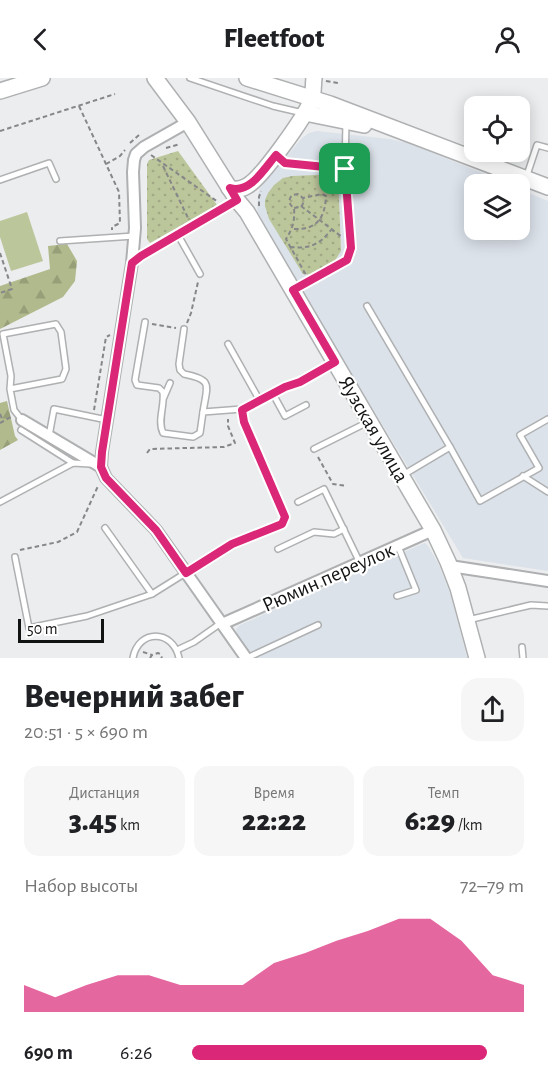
<!DOCTYPE html>
<html lang="ru">
<head>
<meta charset="utf-8">
<style>
  body { margin:0; font-family:"Alegreya Sans",sans-serif; background:#f6f6f6; color:#202124; height:100vh; display:flex; flex-direction:column; font-size:22px; white-space:nowrap }
  * { box-sizing:border-box; margin:0 }
  p { font-size:20px; color:#757577 }
  .icon { flex:none; width:33px; height:33px; fill:none; stroke:currentColor; stroke-width:2; stroke-linecap:round; stroke-linejoin:round }
  .map { position:relative; height:580px; overflow:hidden }
  .details { display:flex; flex-direction:column; background:#fff; flex:1 }
  .details>* { flex:none }
  .fabs { position:absolute; left:464px; top:18px; display:grid; gap:12px }
  .fabs a { display:grid; place-items:center; width:66px; height:66px; border-radius:12px; background:#fff; box-shadow:0 3px 15px #0003; font-size:30px }
  .scale { position:absolute; left:18px; bottom:15px; width:86px; box-sizing:border-box; padding-left:6px; border:3px solid #111212; border-top:0; font-size:16px; line-height:21px; white-space:nowrap; color:#111212; -webkit-text-stroke:4px #fff; paint-order:stroke }
  .pin { position:absolute; display:grid; place-items:center; width:51px; height:51px; color:#fff; margin:-26px; border-radius:12px; box-shadow:0 3px 9px #0006 }
  .round { display:grid; place-items:center; flex:none; width:63px; height:63px; border-radius:18px; background:#f6f6f6 }
  .head { display:flex; align-items:center; justify-content:space-between; height:102px; padding:0 24px }
  h1 { font-size:33px; font-weight:800; line-height:45px }
  .stats { display:grid; grid-template-columns:repeat(3,1fr); gap:9px; height:102px; padding:6px 24px }
  .stats div { display:grid; align-content:center; border-radius:15px; background:#f6f6f6; text-align:center }
  .stats b { font-size:30px; font-weight:800 }
  .stats small { font-size:16px; font-weight:400 }
  .stats p { font-size:16px }
  .chart { height:168px; padding:12px 24px }
  .chart p { display:flex; justify-content:space-between }
  .chart svg { width:100%; height:108px; margin-top:6px; fill:#db2777; opacity:.7 }
  ul { padding:0 24px; list-style:none; font-size:20px }
  li { display:grid; grid-template-columns:96px 72px 1fr; align-items:center; height:45px }
  li i { height:15px; border-radius:8px; background:#db2777 }
  header { display:flex; justify-content:space-between; align-items:center; height:78px; padding:0 24px; background:#fff; font-size:27px; font-weight:800 }
  .map>svg:first-child { display:block }
  .built { fill:#dce2ea }
  .forest { fill:url(#forest-firs) }
  .park { fill:url(#park-dots) }
  .pitch { fill:#bcc69b }
  .lines { fill:none; stroke-linecap:round; stroke-linejoin:round }
  .lane-casing { stroke:#aeb0b1; stroke-width:8 }
  .street-casing { stroke:#aeb0b1; stroke-width:14 }
  .secondary-casing { stroke:#aeb0b1; stroke-width:18 }
  .path { stroke:#858788; stroke-width:2; stroke-dasharray:4.5 3; stroke-linecap:butt }
  .lane { stroke:#fff; stroke-width:5 }
  .street { stroke:#fff; stroke-width:10 }
  .secondary { stroke:#fff; stroke-width:15 }
  .route-casing { stroke:#fff; stroke-width:12 }
  .route { stroke:#db2777; stroke-width:8 }
  .labels { text-anchor:middle; stroke-width:4.5; stroke-linejoin:round; paint-order:stroke }
  .street-label { font-size:21px; fill:#111212; stroke:#fff }
</style>
</head>
<body>
<header><svg class="icon" aria-label="back" viewBox="0 0 24 24"><path d="M15 5l-7 7 7 7"/></svg>Fleetfoot<svg class="icon" aria-label="person" viewBox="0 0 24 24"><circle cx="12" cy="8" r="4"/><path d="M4 21q1-7 8-7t8 7"/></svg></header>
<div class="map">
<svg width="548" height="580" viewBox="0 0 548 580">
  <defs>
    <pattern id="forest-firs" width="22" height="20" patternUnits="userSpaceOnUse" patternTransform="scale(1.5)"><rect width="22" height="20" fill="#b0ba8c"/><path d="M5 1l3.5 6h-7zM16 11l3.5 6h-7z" fill="#969f78"/></pattern>
    <pattern id="park-dots" width="8" height="8" patternUnits="userSpaceOnUse" patternTransform="scale(1.5)"><rect width="8" height="8" fill="#bcc69b"/><path d="M2 2h.1M6 6h.1" fill="none" stroke="#a1a984" stroke-width="1.8" stroke-linecap="round"/></pattern>
  </defs>
  <rect width="100%" height="100%" fill="#ebedee"/>
  <g class="built">
    <path d="M317 53 389 61 408 65 509 106H474V152H519V111L548 123V493L463 480 299 209 261 144 257 132 258 118 260 110 302 60 309 55Z"/>
    <path d="M425 465 428 468 439 487 451 518 467 580H254L237 556 236 551 240 547 420 467Z"/>
  </g>
  <g class="forest">
    <path d="M67 166 77 183 75 203 63 219 0 251V208L50 191 48 168Z"/>
    <path d="M7 323 15 358 18 362 0 372V325Z"/>
  </g>
  <g class="park">
    <path d="M178 73 217 127 150 165 147 161V86L149 82Z"/>
    <path d="M338 96 341 173 334 184 311 197 303 196 269 141 265 128V122L268 115 274 107 283 100 292 98Z"/>
  </g>
  <path class="pitch" d="M27 134 43 183 11 193 0 159V143Z"/>
  <g class="lines">
    <defs>
      <g id="lane">
        <path d="M190 0 273 28 303 35"/>
        <path d="M276 78 285 85 345 91 351 170 347 182 294 211"/>
        <path d="M345 91 346 44"/>
        <path d="M526 100 537 67 548 70"/>
        <path d="M0 102 49 85 56 101"/>
        <path d="M178 157 200 196"/>
        <path d="M60 163 134 158"/>
        <path d="M134 184 141 179 236 123"/>
        <path d="M367 228 450 369 403 397"/>
        <path d="M145 244 135 302 137 307 159 310 163 314C165 327 157 343 163 355L193 359 200 355 203 334 242 331"/>
        <path d="M184 251 179 286 180 292 184 296C214 302 207 307 203 334"/>
        <path d="M228 266 260 323"/>
        <path d="M10 311 62 301 66 291 61 254 56 246 3 256 11 298 10 311 14 332 22 342"/>
        <path d="M273 316 285 338 306 327"/>
        <path d="M164 319 170 305"/>
        <path d="M21 352 73 385"/>
        <path d="M49 358 54 331 107 342"/>
        <path d="M450 369 480 423 539 390 520 357 548 341"/>
        <path d="M314 371 368 344"/>
        <path d="M523 398 548 414"/>
        <path d="M0 424 73 385 90 386"/>
        <path d="M298 424 324 411 360 485"/>
        <path d="M105 450 152 516 232 466 282 446 285 439 245 344 242 331 285 309 300 304 334 285"/>
        <path d="M278 471 314 454 334 456 344 451"/>
        <path d="M15 479 29 550 87 538 152 516"/>
        <path d="M397 518 416 512 398 468"/>
        <path d="M468 542 531 527 548 528"/>
        <path d="M522 569 523 580"/>
        <path d="M177 572 194 564 221 545"/>
        <path d="M133 580C138 551 173 551 179 580"/>
        <path d="M247 580 318 547"/>
      </g>
      <g id="street">
        <path d="M22 342 101 389 106 400 156 452 246 580"/>
        <path d="M101 389 102 374 132 185 135 150 133 94 134 82 136 76 144 69 188 44"/>
        <path d="M450 488 548 503"/>
        <path d="M222 546 433 452"/>
      </g>
      <g id="secondary">
        <path d="M155 0 188 44 237 122 247 134 433 452 448 484 458 510 477 580"/>
        <path d="M247 0 330 26 548 109"/>
        <path d="M0 13 42 0"/>
        <path d="M305 35 364 47"/>
        <path d="M229 110C235 112 242 111 247 108 261 101 305 39 311 23 314 16 313 7 314 0"/>
      </g>
    </defs>
    <use href="#lane" class="lane-casing"/>
    <use href="#street" class="street-casing"/>
    <use href="#secondary" class="secondary-casing"/>
    <g class="path">
      <path d="M326 3 338 5"/>
      <path d="M79 28 119 114 120 145 112 149V152"/>
      <path d="M0 53 115 16"/>
      <path d="M130 65 139 57"/>
      <path d="M166 70 180 66"/>
      <path d="M151 77 218 124"/>
      <path d="M106 86 120 78 125 72"/>
      <path d="M163 88 189 142"/>
      <path d="M259 128V119L261 113"/>
      <path d="M301 128 342 159"/>
      <path d="M294 130 301 129C305 124 304 119 298 116L292 117C288 122 289 127 294 130 295 142 293 150 286 161L306 197"/>
      <path d="M294 151C317 152 325 140 326 118L322 116 303 120"/>
      <path d="M290 169C310 171 319 167 331 152"/>
      <path d="M0 175 12 211 0 215"/>
      <path d="M187 245 191 235 198 204"/>
      <path d="M152 246 176 250"/>
      <path d="M94 332 106 259 110 257"/>
      <path d="M0 336 3 343"/>
      <path d="M0 345 11 339"/>
      <path d="M147 375 150 371 224 369 235 365 228 348V341"/>
      <path d="M318 379 333 406 347 408"/>
      <path d="M20 472 58 464 77 454 98 408"/>
      <path d="M143 574 152 577"/>
      <path d="M150 580 152 577 158 575 160 576 162 580"/>
    </g>
    <use href="#lane" class="lane"/>
    <use href="#street" class="street"/>
    <use href="#secondary" class="secondary"/>
  </g>
  <g class="lines">
    <defs>
      <path id="route" d="M276 77 285 85 345 91 351 170 347 182 293 212 335 284 300 304 285 309 242 332 244 344 285 439 282 446 232 466 186 495 156 452 106 400 101 389 102 374 132 185 141 178 237 122 230 110C250 116 264 91 276 77Z"/>
    </defs>
    <use href="#route" class="route-casing"/>
    <use href="#route" class="route"/>
  </g>
  <g class="labels">
    <g class="street-label">
      <text transform="translate(374 351) rotate(60)" y="7">Яузская улица</text>
      <text transform="translate(328 499) rotate(-24)" y="7">Рюмин переулок</text>
    </g>
  </g>
</svg>
<div class="fabs">
<a><svg class="icon" aria-label="locate" viewBox="0 0 24 24"><circle cx="12" cy="12" r="6"/><path d="M12 2v4M12 18v4M2 12h4M18 12h4"/></svg></a>
<a><svg class="icon" aria-label="layers" viewBox="0 0 24 24"><path d="M12 4l9 5-9 5-9-5zM3 14l9 5 9-5"/></svg></a>
</div>
<div class="scale">50 m</div>
<div class="pin" style="left:345px;top:91px;background:#1e9e55"><svg class="icon" aria-label="arrive" viewBox="0 0 24 24"><path d="M6 21V4h12l-3 4 3 4H6"/></svg></div>
</div>
<section class="details">
<div class="head"><div><h1>Вечерний забег</h1><p>20:51 · 5 × 690 m</p></div><a class="round"><svg class="icon" aria-label="share" viewBox="0 0 24 24"><path d="M12 15V3M7 8l5-5 5 5M5 13v7h14v-7"/></svg></a></div>
<div class="stats">
<div><p>Дистанция</p><b>3.45<small> km</small></b></div>
<div><p>Время</p><b>22:22</b></div>
<div><p>Темп</p><b>6:29<small> /km</small></b></div>
</div>
<div class="chart"><p><span>Набор высоты</span>72–79 m</p>
<svg viewBox="0 0 160 44" preserveAspectRatio="none"><path d="M0 44V33L10 38L20 33L30 29L40 29L50 33L60 33L70 33L80 24L90 20L100 15L110 11L120 6L130 6L140 15L150 29L160 33V44z"/></svg>
</div>
<ul>
<li><b>690 m</b>6:26<i style="width:89%"></i></li>
</ul>
</section>
</body>
</html>
